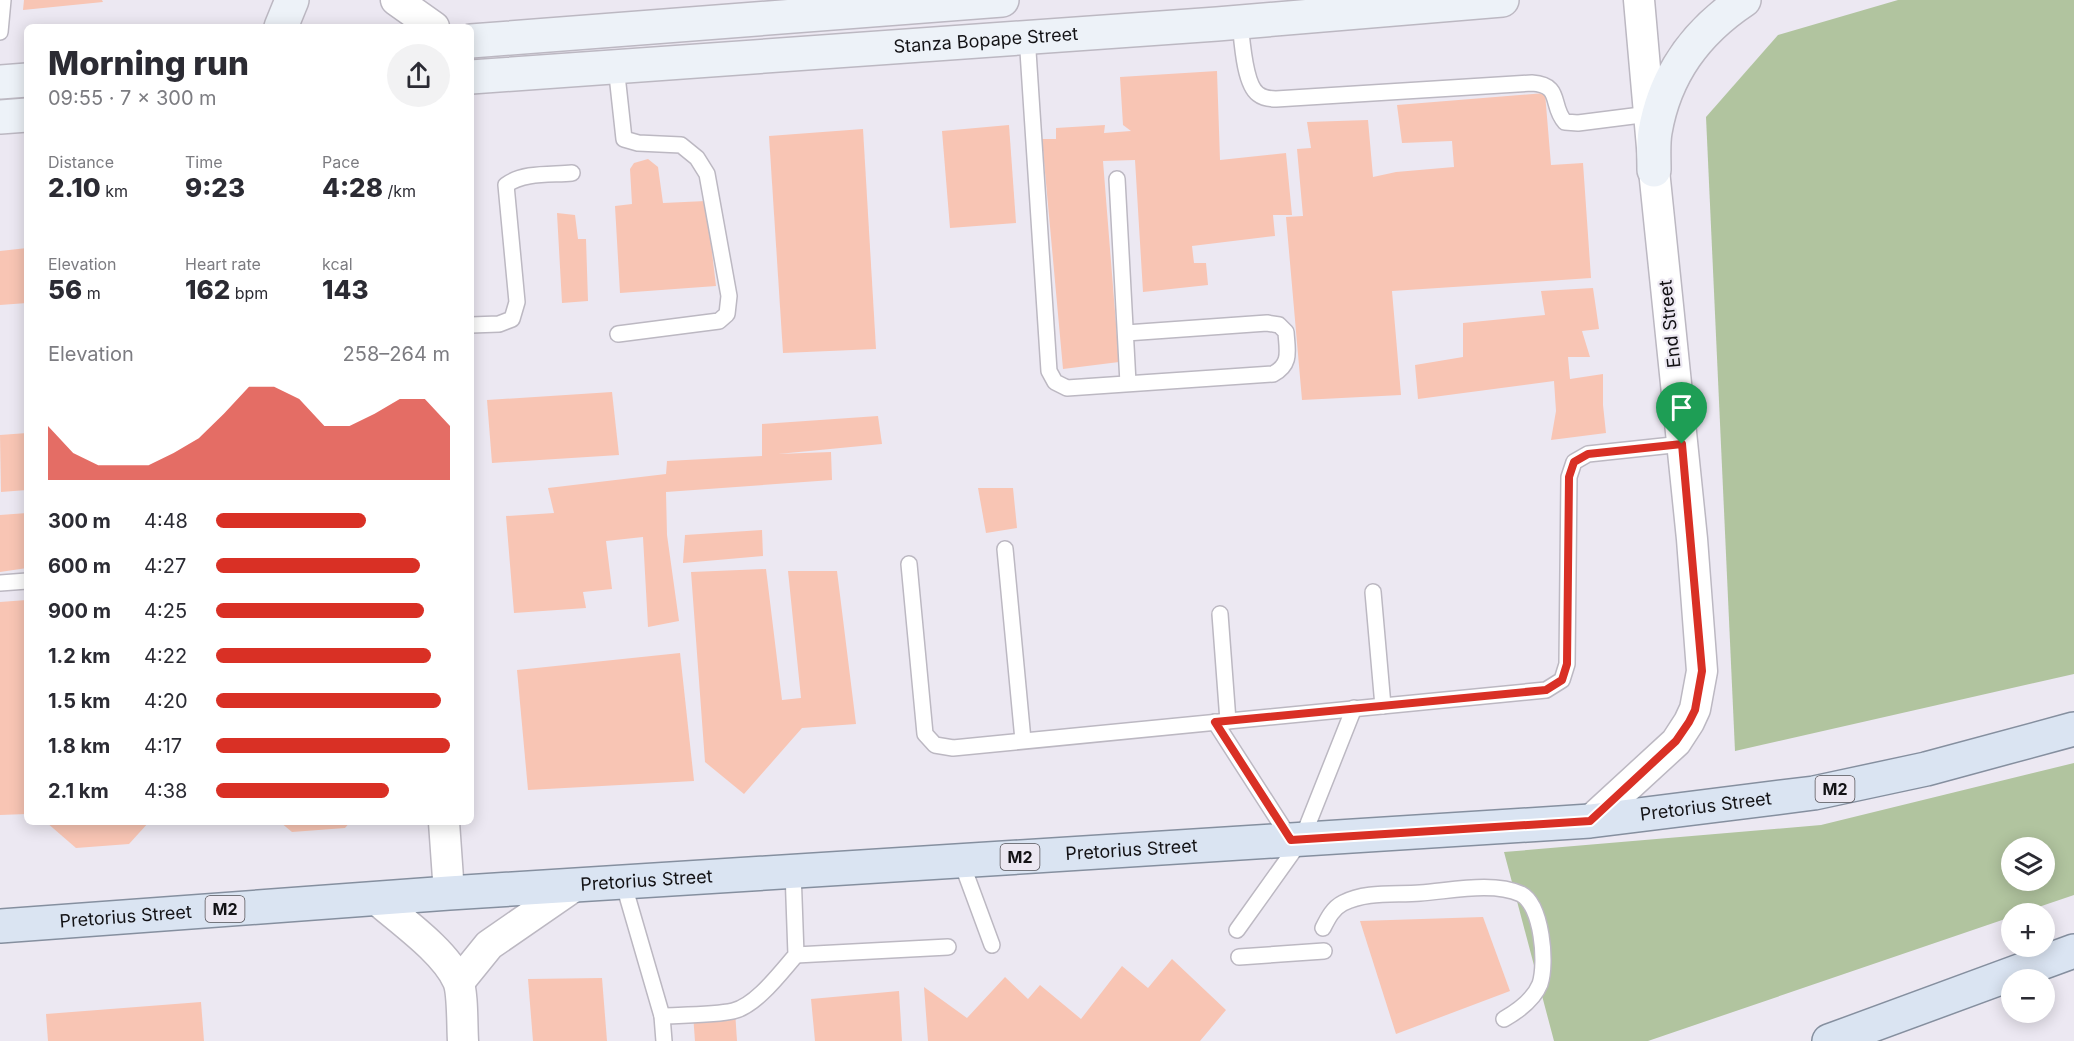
<!DOCTYPE html>
<html lang="en">
<head>
<meta charset="utf-8">
<style>
  body { margin:0; font-family:Inter,sans-serif; background:#f2f2f3; color:#2b2b33; height:100vh; display:flex; flex-direction:column; font-size:22px; white-space:nowrap }
  * { box-sizing:border-box; margin:0 }
  p { font-size:20px; color:#7c7c81 }
  .icon { flex:none; width:33px; height:33px; fill:none; stroke:currentColor; stroke-width:2; stroke-linecap:round; stroke-linejoin:round }
  .map { position:relative; flex:1; overflow:hidden }
  .panel { position:absolute; left:24px; top:24px; width:450px; height:801px; display:flex; flex-direction:column; background:#fff; border-radius:9px; box-shadow:0 3px 15px #0003 }
  .panel>* { flex:none }
  .tools { position:absolute; left:2001px; top:837px; display:grid; gap:12px }
  .tools a { display:grid; place-items:center; width:54px; height:54px; border-radius:50%; background:#fff; box-shadow:0 3px 15px #0003; font-size:30px }
  .pin { position:absolute; display:grid; place-items:center; width:51px; height:51px; color:#fff; margin:-62px -26px; border-radius:50% 50% 50% 0; rotate:-45deg; box-shadow:0 0 6px #0007 }
  .pin .icon { rotate:45deg }
  .round { display:grid; place-items:center; flex:none; width:63px; height:63px; border-radius:32px; background:#f2f2f3 }
  .summary { display:flex; align-items:center; justify-content:space-between; height:102px; padding:0 24px }
  h1 { font-size:33px; font-weight:800; line-height:45px }
  .stats { display:grid; grid-template-columns:repeat(3,1fr); gap:9px; height:102px; padding:6px 24px }
  .stats div { display:grid; align-content:center }
  .stats b { font-size:26px; font-weight:800 }
  .stats small { font-size:16px; font-weight:400 }
  .stats p { font-size:16px }
  .chart { height:168px; padding:12px 24px }
  .chart p { display:flex; justify-content:space-between }
  .chart svg { width:100%; height:108px; margin-top:6px; fill:#d93025; opacity:.7 }
  ul { padding:0 24px; list-style:none; font-size:20px }
  li { display:grid; grid-template-columns:96px 72px 1fr; align-items:center; height:45px }
  li i { height:15px; border-radius:8px; background:#d93025 }
  .map>svg:first-child { display:block }
  .green { fill:#b1c49f; fill-rule:evenodd }
  .building { fill:#f8c5b4 }
  .lines { fill:none; stroke-linecap:round; stroke-linejoin:round }
  .lane-casing { stroke:#bcb8c2; stroke-width:18 }
  .street-casing { stroke:#bcb8c2; stroke-width:33 }
  .secondary-casing { stroke:#bcb8c2; stroke-width:36 }
  .primary-casing { stroke:#858f9f; stroke-width:36 }
  .lane { stroke:#fff; stroke-width:15 }
  .street { stroke:#fff; stroke-width:30 }
  .secondary { stroke:#edf2f8; stroke-width:33 }
  .primary { stroke:#dae4f2; stroke-width:33 }
  .route-casing { stroke:#fff; stroke-width:12 }
  .route { stroke:#d93025; stroke-width:8 }
  .labels { text-anchor:middle; stroke-width:4.5; stroke-linejoin:round; paint-order:stroke }
  .shield { fill:#ece8f2; stroke:#545257; stroke-width:1.5 }
  .shield-label { font-size:16px; font-weight:bold; fill:#131215 }
  .street-label { font-size:18px; fill:#131215; stroke:#ece8f2 }
</style>
</head>
<body>
<div class="map">
<svg width="2074" height="1041" viewBox="0 0 2074 1041">
  <rect width="100%" height="100%" fill="#ece8f2"/>
  <g class="green">
    <path d="M1898 0H2074V674L1735 751 1706 117 1778 35Z"/>
    <path d="M2074 763V895L2021 913 2012 914 2011 917 1648 1041H1554L1504 852 1821 825ZM2012 848H2044V880H2012Z"/>
  </g>
  <g class="building">
    <path d="M24 0H102L103 2 23 10Z"/>
    <path d="M1217 71 1220 160 1286 153 1292 215H1273L1275 236 1192 246 1194 263H1206L1208 285 1143 292 1135 160 1103 161 1119 362 1063 369 1042 139H1056V128L1105 125 1104 133 1131 131 1123 125 1120 77Z"/>
    <path d="M1545 93 1551 165 1583 163 1591 278 1392 291 1401 395 1302 400 1286 217 1303 216 1297 149 1311 148 1307 122 1368 120 1373 177 1396 172 1454 167 1452 141 1402 143 1397 105Z"/>
    <path d="M1009 125 1016 223 950 228 942 131Z"/>
    <path d="M863 129 876 349 783 353 769 136Z"/>
    <path d="M648 159 658 167 663 203 706 201 716 286 620 293 615 206 632 204 630 169 634 163Z"/>
    <path d="M557 213 575 215 578 239H586L588 301 562 303Z"/>
    <path d="M27 248V303L0 305V251Z"/>
    <path d="M1593 288 1599 329 1582 331 1590 357H1568L1570 379 1603 374V405L1606 433 1551 440 1556 411 1554 381 1418 399 1415 365 1463 357V323L1545 315 1541 291Z"/>
    <path d="M612 392 619 455 492 463 487 400Z"/>
    <path d="M878 416 882 444 778 454 831 452 832 480 666 492 667 535 679 621 648 627 643 537 606 541 612 589 583 592 586 608 514 613 506 516 554 513 548 488 666 474 667 461 762 456V424Z"/>
    <path d="M27 433V490L1 492 0 435Z"/>
    <path d="M978 488H1013L1017 528 986 533Z"/>
    <path d="M27 513V568L0 572V515Z"/>
    <path d="M762 530 763 556 683 563 685 535Z"/>
    <path d="M766 569 782 700 801 698 788 571H837L856 724 802 728 744 794 705 762 691 572Z"/>
    <path d="M27 600V814L0 815V602Z"/>
    <path d="M680 653 694 781 528 790 517 670Z"/>
    <path d="M46 822H149L129 844 76 848Z"/>
    <path d="M280 822H350L345 828 292 832Z"/>
    <path d="M1483 917 1510 991 1396 1034 1360 921Z"/>
    <path d="M1172 959 1226 1010 1200 1041H928L924 987 967 1018 1005 977 1028 999 1040 985 1081 1019 1122 966 1148 988Z"/>
    <path d="M602 978 607 1041H533L528 979Z"/>
    <path d="M899 991 902 1041H815L811 999Z"/>
    <path d="M201 1002 204 1041H48L46 1014Z"/>
    <path d="M735 1011 737 1041H695L693 1014Z"/>
  </g>
  <g class="lines">
    <defs>
      <g id="lane">
        <path d="M1240 22C1242 39 1244 84 1258 94 1263 98 1270 99 1276 99L1532 83C1563 85 1550 106 1565 122L1578 123 1649 114"/>
        <path d="M0 32 3 0"/>
        <path d="M1027 36 1049 371 1055 382 1067 388 1273 374C1292 364 1287 350 1286 332L1279 325 1267 323 1126 333"/>
        <path d="M616 66 624 139 638 143 681 145 697 158 707 174 729 296 727 314 719 321 618 334"/>
        <path d="M1117 179 1128 383"/>
        <path d="M471 325 499 324 512 319 517 302 506 185C524 172 551 175 572 173"/>
        <path d="M1005 549 1023 740"/>
        <path d="M909 564 925 734 935 745 953 748 1546 690 1562 680 1567 664 1569 477 1574 462 1588 454 1682 444"/>
        <path d="M0 583 27 581"/>
        <path d="M1373 592 1383 706"/>
        <path d="M1220 614 1228 721"/>
        <path d="M1215 722 1291 840"/>
        <path d="M961 861 992 945"/>
        <path d="M623 882 662 1016 664 1041"/>
        <path d="M1323 928C1328 918 1333 908 1343 903 1366 891 1395 895 1420 893 1450 891 1493 881 1521 894 1542 905 1547 963 1540 984 1534 999 1518 1011 1504 1019"/>
        <path d="M1237 930 1302 839 1354 708"/>
        <path d="M796 955 948 947"/>
        <path d="M1239 957 1324 951"/>
        <path d="M662 1016C682 1015 715 1015 733 1011 756 1006 781 972 796 955L793 871"/>
      </g>
      <g id="street">
        <path d="M396 0 434 27"/>
        <path d="M1590 821 1676 742 1689 722 1695 709 1702 671 1692 539 1654 170 1639 0"/>
        <path d="M444 822 449 893"/>
        <path d="M375 898C400 920 445 951 458 981 463 992 462 1026 463 1041"/>
        <path d="M459 982 489 945 576 885"/>
      </g>
      <g id="secondary">
        <path d="M281 27 292 0"/>
        <path d="M471 41 1002 0"/>
        <path id="s1" d="M471 77 1217 24 1502 0"/>
        <path d="M0 82 27 80"/>
        <path d="M0 117 27 115"/>
        <path d="M1654 170C1654 157 1653 144 1655 132 1665 74 1696 32 1744 0"/>
      </g>
      <g id="primary">
        <path id="s2" d="M0 926 449 893 1590 821 1814 793 1926 769 2074 729"/>
        <path d="M1829 1041 2074 951"/>
      </g>
    </defs>
    <use href="#lane" class="lane-casing"/>
    <use href="#street" class="street-casing"/>
    <use href="#secondary" class="secondary-casing"/>
    <use href="#primary" class="primary-casing"/>
    <use href="#lane" class="lane"/>
    <use href="#street" class="street"/>
    <use href="#secondary" class="secondary"/>
    <use href="#primary" class="primary"/>
  </g>
  <g class="lines">
    <defs>
      <path id="route" d="M1682 444 1702 671 1695 710 1689 722 1676 741 1590 821 1291 840 1215 722 1546 690 1562 680 1567 664 1569 477 1574 462 1588 454Z"/>
    </defs>
    <use href="#route" class="route-casing"/>
    <use href="#route" class="route"/>
  </g>
  <g class="labels">
    <g class="shield">
      <rect x="1815.5" y="776" width="39" height="26" rx="4.5"/>
      <rect x="1000.5" y="844" width="39" height="26" rx="4.5"/>
      <rect x="205.5" y="896" width="39" height="26" rx="4.5"/>
    </g>
    <g class="shield-label">
      <text x="1835" y="795">M2</text>
      <text x="1020" y="863">M2</text>
      <text x="225" y="915">M2</text>
    </g>
    <g class="street-label">
      <text dy="6" stroke="none"><textPath href="#s1" startOffset="516">Stanza Bopape Street</textPath></text>
      <text transform="translate(1670 324) rotate(-96)" y="6">End Street</text>
      <text dy="6" stroke="none"><textPath href="#s2" startOffset="1710">Pretorius Street</textPath></text>
      <text dy="6" stroke="none"><textPath href="#s2" startOffset="1134">Pretorius Street</textPath></text>
      <text dy="6" stroke="none"><textPath href="#s2" startOffset="648">Pretorius Street</textPath></text>
      <text dy="6" stroke="none"><textPath href="#s2" startOffset="126">Pretorius Street</textPath></text>
    </g>
  </g>
</svg>
<div class="tools">
<a><svg class="icon" aria-label="layers" viewBox="0 0 24 24"><path d="M12 4l9 5-9 5-9-5zM3 14l9 5 9-5"/></svg></a>
<a>+</a>
<a>−</a>
</div>
<div class="pin" style="left:1682px;top:444px;background:#1e9e55"><svg class="icon" aria-label="arrive" viewBox="0 0 24 24"><path d="M6 21V4h12l-3 4 3 4H6"/></svg></div>
<section class="panel">
<div class="summary"><div><h1>Morning run</h1><p>09:55 · 7 × 300 m</p></div><a class="round"><svg class="icon" aria-label="share" viewBox="0 0 24 24"><path d="M12 15V3M7 8l5-5 5 5M5 13v7h14v-7"/></svg></a></div>
<div class="stats">
<div><p>Distance</p><b>2.10<small> km</small></b></div>
<div><p>Time</p><b>9:23</b></div>
<div><p>Pace</p><b>4:28<small> /km</small></b></div>
</div>
<div class="stats">
<div><p>Elevation</p><b>56<small> m</small></b></div>
<div><p>Heart rate</p><b>162<small> bpm</small></b></div>
<div><p>kcal</p><b>143</b></div>
</div>
<div class="chart"><p><span>Elevation</span>258–264 m</p>
<svg viewBox="0 0 160 44" preserveAspectRatio="none"><path d="M0 44V22L10 33L20 38L30 38L40 38L50 33L60 27L70 17L80 6L90 6L100 11L110 22L120 22L130 17L140 11L150 11L160 22V44z"/></svg>
</div>
<ul>
<li><b>300 m</b>4:48<i style="width:64%"></i></li>
<li><b>600 m</b>4:27<i style="width:87%"></i></li>
<li><b>900 m</b>4:25<i style="width:89%"></i></li>
<li><b>1.2 km</b>4:22<i style="width:92%"></i></li>
<li><b>1.5 km</b>4:20<i style="width:96%"></i></li>
<li><b>1.8 km</b>4:17<i style="width:100%"></i></li>
<li><b>2.1 km</b>4:38<i style="width:74%"></i></li>
</ul>
</section>
</div>
</body>
</html>
